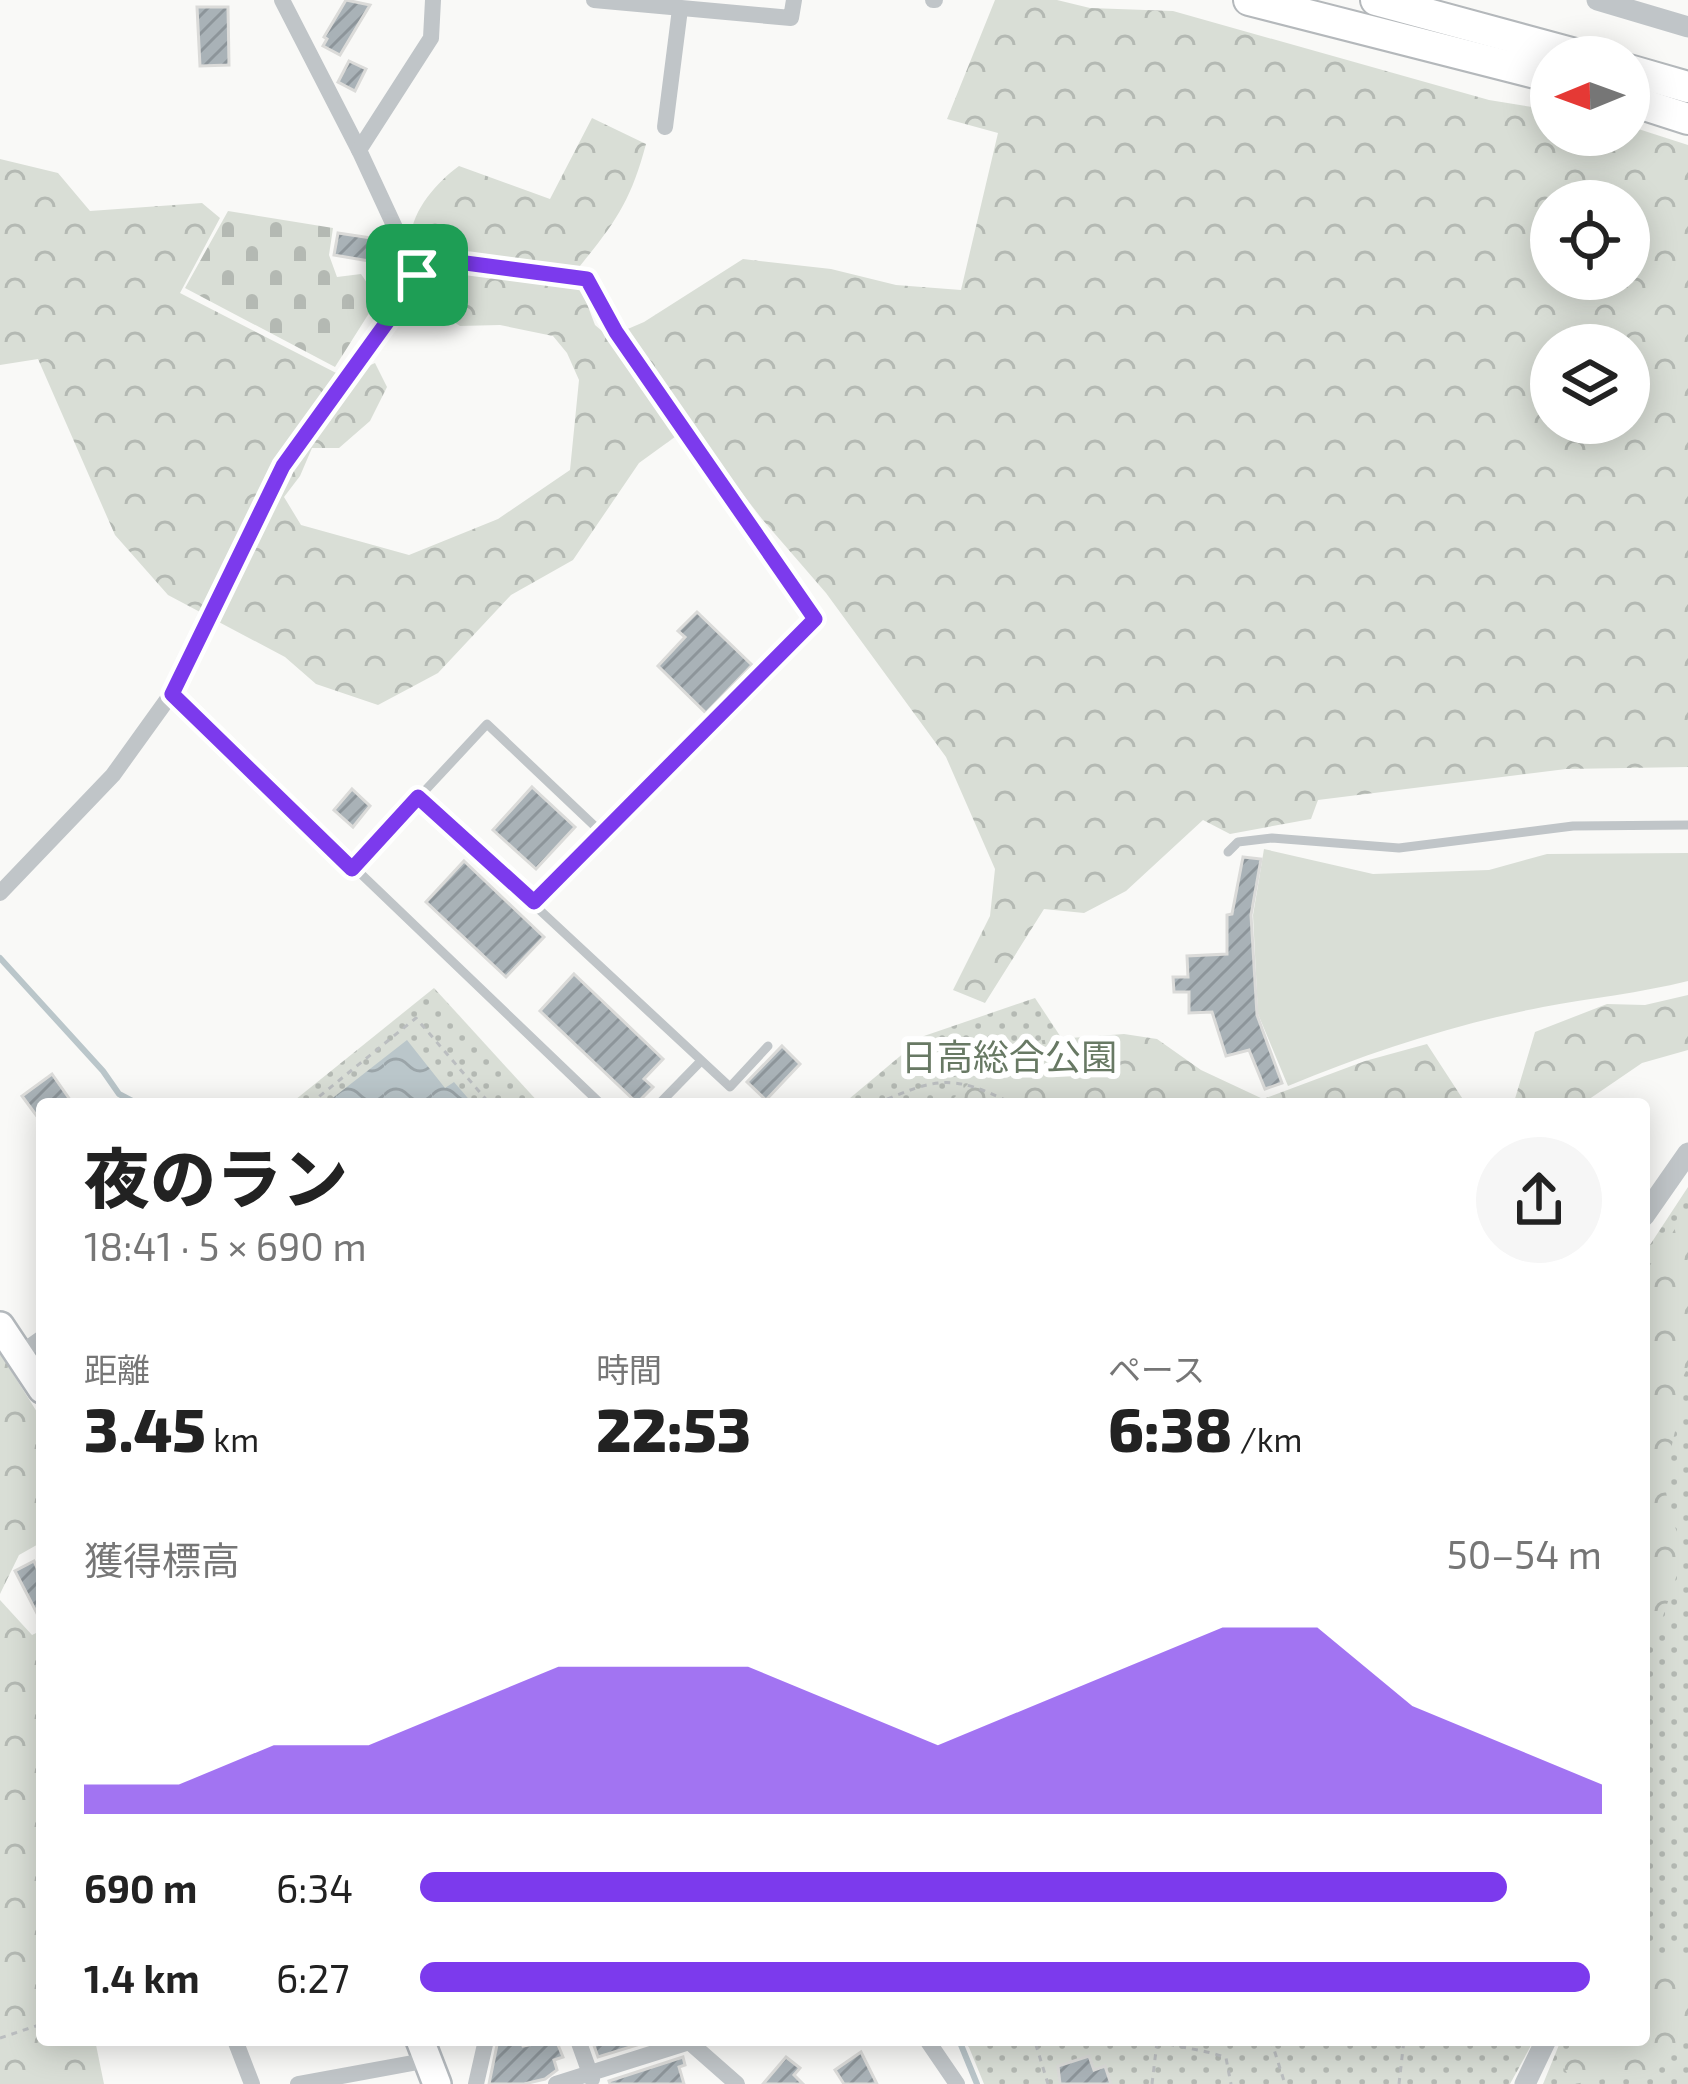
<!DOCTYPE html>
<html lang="ja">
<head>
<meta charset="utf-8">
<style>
  body { margin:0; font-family:"Exo 2","Noto Sans JP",sans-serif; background:#f6f6f6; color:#222; height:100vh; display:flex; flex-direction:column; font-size:45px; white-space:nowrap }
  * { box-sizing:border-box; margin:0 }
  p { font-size:39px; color:#767676 }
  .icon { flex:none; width:66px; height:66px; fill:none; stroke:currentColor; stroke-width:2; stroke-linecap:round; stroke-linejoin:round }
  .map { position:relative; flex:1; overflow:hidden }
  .panel { position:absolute; left:36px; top:1098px; width:1614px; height:948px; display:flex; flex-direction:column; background:#fff; border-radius:12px; box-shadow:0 6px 30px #0003 }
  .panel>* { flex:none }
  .needle { width:78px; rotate:269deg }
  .fabs { position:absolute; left:1530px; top:36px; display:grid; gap:24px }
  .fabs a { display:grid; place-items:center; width:120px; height:120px; border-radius:50%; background:#fff; box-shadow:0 6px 30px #0003; font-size:60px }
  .pin { position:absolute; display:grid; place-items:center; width:102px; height:102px; color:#fff; margin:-51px; border-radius:24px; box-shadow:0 6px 18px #0006 }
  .round { display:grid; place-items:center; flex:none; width:126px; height:126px; border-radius:63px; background:#f6f6f6 }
  .headline { display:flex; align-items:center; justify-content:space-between; height:204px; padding:0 48px }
  h1 { font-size:66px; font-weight:800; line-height:90px }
  .metrics { display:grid; grid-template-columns:repeat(3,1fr); gap:18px; height:204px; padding:12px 48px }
  .metrics div { display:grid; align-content:center }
  .metrics b { font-size:60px; font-weight:800 }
  .metrics small { font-size:33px; font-weight:400 }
  .metrics p { font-size:33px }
  .chart { height:336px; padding:24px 48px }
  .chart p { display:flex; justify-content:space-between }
  .chart svg { width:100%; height:216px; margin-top:12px; fill:#7c3aed; opacity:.7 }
  ul { padding:0 48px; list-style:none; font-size:39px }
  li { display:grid; grid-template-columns:192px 144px 1fr; align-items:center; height:90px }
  li i { height:30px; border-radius:15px; background:#7c3aed }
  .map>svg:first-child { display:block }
  .grass { fill:url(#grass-dots) }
  .forest { fill:url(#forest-crowns); fill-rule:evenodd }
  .cemetery { fill:url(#cemetery-stones) }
  .pitch { fill:#d9ded6 }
  .water { fill:url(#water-waves) }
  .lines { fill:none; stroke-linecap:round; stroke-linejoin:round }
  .stream { stroke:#bac6ca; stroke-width:6 }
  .building { fill:url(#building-hatch); stroke:#dbdbd9; stroke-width:3 }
  .primary-casing { stroke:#b4b9bd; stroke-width:32 }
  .motorway-casing { stroke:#b4b8bb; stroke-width:34 }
  .path { stroke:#bbbec0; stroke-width:3; stroke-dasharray:6 6; stroke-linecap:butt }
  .service { stroke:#c0c5c8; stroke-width:9 }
  .minor { stroke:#c0c5c8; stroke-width:16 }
  .tertiary { stroke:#c0c5c8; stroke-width:21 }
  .primary { stroke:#fff; stroke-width:27 }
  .motorway { stroke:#fff; stroke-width:30 }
  .route-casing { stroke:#fff; stroke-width:24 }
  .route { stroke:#7c3aed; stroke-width:15 }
  .labels { text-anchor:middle; stroke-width:12; stroke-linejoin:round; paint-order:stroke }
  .park-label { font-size:36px; fill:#687964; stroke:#fff }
</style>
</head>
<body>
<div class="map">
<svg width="1688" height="2084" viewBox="0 0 1688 2084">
  <defs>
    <pattern id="grass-dots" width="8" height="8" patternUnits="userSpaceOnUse" patternTransform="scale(3)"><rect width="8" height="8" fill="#d9ded6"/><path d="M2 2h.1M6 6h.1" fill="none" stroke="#b4b9b3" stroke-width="1.8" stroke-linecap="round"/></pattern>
    <pattern id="forest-crowns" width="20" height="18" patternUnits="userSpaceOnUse" patternTransform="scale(3)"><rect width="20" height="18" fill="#d9ded6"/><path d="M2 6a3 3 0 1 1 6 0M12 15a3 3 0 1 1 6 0" fill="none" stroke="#b4b9b3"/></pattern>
    <pattern id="cemetery-stones" width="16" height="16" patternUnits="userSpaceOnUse" patternTransform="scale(3)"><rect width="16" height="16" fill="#d9ded6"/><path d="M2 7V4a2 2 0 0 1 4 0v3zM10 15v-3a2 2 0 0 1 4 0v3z" fill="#b4b9b3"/></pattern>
    <pattern id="water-waves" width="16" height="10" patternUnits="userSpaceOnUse" patternTransform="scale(3)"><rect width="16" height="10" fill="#bac6ca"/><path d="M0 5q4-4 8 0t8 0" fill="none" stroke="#9ba5a9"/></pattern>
    <pattern id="building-hatch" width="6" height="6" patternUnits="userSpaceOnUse" patternTransform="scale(3)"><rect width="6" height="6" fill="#a9b2b7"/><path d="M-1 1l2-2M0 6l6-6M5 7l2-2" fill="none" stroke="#8d959a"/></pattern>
  </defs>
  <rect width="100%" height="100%" fill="#f9f9f7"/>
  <g class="grass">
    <path d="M434 988 540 1104H290Z"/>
    <path d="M1035 998 1105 1104H843L924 1036Z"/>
    <path d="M1688 1187V2084H1543L1561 2040H1644V1254Z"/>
    <path d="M966 2040H1534L1510 2084H984Z"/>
  </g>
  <g class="forest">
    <path d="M995 0H1057L1090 8 1173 11 1489 100 1551 110V135H1629V126L1688 145V767L1566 769 1318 800 1311 819 1230 834 1203 820 1126 891 1084 913 1044 909 985 1003 953 990 990 916 995 869 946 757 826 593 762 519 690 426 639 463 573 560 511 595 438 673 378 705 316 684 285 657 168 595 115 535 38 359 0 365V159L58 173 90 211 202 203 220 218 180 293 344 377 375 363 387 387 370 421 339 448H312L300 476 284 497 301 525 409 555 498 519 570 470 579 380 567 353 553 336 500 325 460 326 427 304C422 284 410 257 411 237 412 210 438 181 459 166L550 199 592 118 646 144C630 204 614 224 575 272L595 325 609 337 644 322 743 259 831 269 896 285 961 290 998 133 947 119ZM1551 201H1629V279H1551ZM1551 345H1629V423H1551Z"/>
    <path d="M1688 995V1050L1642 1063 1582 1104H1503L1514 1102 1535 1032 1607 1004 1645 1005Z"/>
    <path d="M1124 1034 1157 1039 1201 1070 1263 1099 1365 1061 1427 1044 1466 1104H948L1000 1052 1043 1040Z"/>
    <path d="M1688 1210V1367L1680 1383V1409L1664 1480 1670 1515 1685 1551 1657 1634 1644 1649V1274Z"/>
    <path d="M0 1353 42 1420V1542L19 1555 0 1594Z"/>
    <path d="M0 1600 32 1635 42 1630V2040H95L104 2084H0Z"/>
    <path d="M1644 1951 1678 1958 1688 1967V2037L1683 2035 1641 2080 1615 2077 1574 2084 1564 2068 1574 2040H1644Z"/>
  </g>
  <path class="cemetery" d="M228 211 333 228 329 255 337 277 361 274 378 299 335 367 185 288Z"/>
  <path class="pitch" d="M1264 849 1373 874 1489 870 1547 854 1688 853V981C1640 993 1591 998 1543 1007 1455 1024 1370 1052 1288 1086L1258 1014 1253 915Z"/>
  <path class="water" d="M407 1040 445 1088 454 1082 473 1104H325Z"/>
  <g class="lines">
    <g class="stream">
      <path d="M0 958 103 1071 119 1094 138 1104"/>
      <path d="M959 2040 977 2084"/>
    </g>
  </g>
  <g class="building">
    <path d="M346 0 370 5 340 55 323 46 327 39 324 37Z"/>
    <path d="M197 7H228L229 65 200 66Z"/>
    <path d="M349 61 366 69 355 91 338 82Z"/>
    <path d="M338 233 378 239 375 262 334 255Z"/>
    <path d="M697 612 752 665 706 713 658 666 685 637 678 631Z"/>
    <path d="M532 787 575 827 536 869 493 830Z"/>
    <path d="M352 789 370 806 353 827 334 810Z"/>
    <path d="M1243 857 1261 859 1251 915 1257 1015 1282 1083 1265 1089 1249 1050 1226 1056 1212 1012 1189 1013V992H1174L1173 977H1188L1187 956 1227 954V915L1232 914Z"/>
    <path d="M464 861 544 937 506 977 426 902Z"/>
    <path d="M574 974 663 1059 644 1079 653 1087 637 1103 540 1011Z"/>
    <path d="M782 1046 800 1064 766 1100 747 1082Z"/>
    <path d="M52 1074 73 1104H42V1123L22 1096Z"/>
    <path d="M34 1561 37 1568 42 1565V1623L15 1571Z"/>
    <path d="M498 2040H521L523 2046 556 2040 563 2057 554 2060 557 2070 545 2079 524 2084H489Z"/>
    <path d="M592 2040H653L598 2057Z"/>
    <path d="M861 2052 877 2084H844L835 2070Z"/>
    <path d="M1089 2056 1094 2070 1105 2066 1111 2084H1060L1058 2066Z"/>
    <path d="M683 2057 685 2065 679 2067 684 2084H610L609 2081Z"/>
    <path d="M786 2057 800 2068 794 2075 803 2084H763Z"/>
  </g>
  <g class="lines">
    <defs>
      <g id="primary">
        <path d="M0 1326 42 1389"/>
        <path d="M420 2040 437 2084"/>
      </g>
      <g id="motorway">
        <path d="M1249 0 1551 77"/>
        <path d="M1376 0 1586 57"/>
        <path d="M1629 70 1688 87"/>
        <path d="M1629 100 1688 119"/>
      </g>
    </defs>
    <use href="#primary" class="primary-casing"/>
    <use href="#motorway" class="motorway-casing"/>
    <g class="path">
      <path d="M310 1104 416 1018 490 1104"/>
      <path d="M876 1104C936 1078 952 1073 1013 1104"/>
      <path d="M0 2038 42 2024"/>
      <path d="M1048 2040 1036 2045 1048 2084"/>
      <path d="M1157 2040C1180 2049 1206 2049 1226 2058L1231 2084"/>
      <path d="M1271 2040 1285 2084"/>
      <path d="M1152 2084 1157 2042"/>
      <path d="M1399 2084 1404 2040"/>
    </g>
    <g class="service">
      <path d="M172 693 601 1104"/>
      <path d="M418 797 730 1087 768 1046"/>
      <path d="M1228 852 1238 842 1272 838 1399 848 1573 826 1688 825"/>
      <path d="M352 869 487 724 602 833"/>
      <path d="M534 902 815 619 616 332 587 279"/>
      <path d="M659 1104 700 1062"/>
    </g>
    <g class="minor">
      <path d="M282 0 359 150 417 275"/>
      <path d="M594 0 791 18 794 0"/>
      <path d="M933 0H935"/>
      <path d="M665 127 680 9"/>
      <path d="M359 150 431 38 433 0"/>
      <path d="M0 893 113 775 172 693 283 466 417 275 458 262 587 279"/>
      <path d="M18 1355 42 1338"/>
      <path d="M235 2040 252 2084"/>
      <path d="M578 2040 592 2079"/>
      <path d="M687 2040 737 2084"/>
      <path d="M927 2040 957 2084"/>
      <path d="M298 2084 429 2060"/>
      <path d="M476 2084 486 2040"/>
      <path d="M556 2084 689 2042"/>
    </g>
    <g class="tertiary">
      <path d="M1597 0 1688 27"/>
      <path d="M1644 1216 1688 1153"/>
      <path d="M1525 2084 1546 2040"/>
    </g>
    <use href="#primary" class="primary"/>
    <use href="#motorway" class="motorway"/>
  </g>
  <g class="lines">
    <defs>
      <path id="route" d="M458 262 587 279 616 332 815 619 534 902 418 797 352 869 172 694 283 466 400 304 417 275Z"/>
    </defs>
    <use href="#route" class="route-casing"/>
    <use href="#route" class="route"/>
  </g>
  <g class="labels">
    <g class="park-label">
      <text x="1009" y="1070">日高総合公園</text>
    </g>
  </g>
</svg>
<div class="fabs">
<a><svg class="needle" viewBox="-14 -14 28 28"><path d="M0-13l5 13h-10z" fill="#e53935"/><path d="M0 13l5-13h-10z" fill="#767676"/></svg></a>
<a><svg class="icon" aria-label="locate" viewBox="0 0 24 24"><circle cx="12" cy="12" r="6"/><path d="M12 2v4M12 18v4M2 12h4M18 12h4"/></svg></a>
<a><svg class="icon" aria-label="layers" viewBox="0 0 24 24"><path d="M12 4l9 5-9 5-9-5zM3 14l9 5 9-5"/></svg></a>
</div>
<div class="pin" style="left:417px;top:275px;background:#1e9e55"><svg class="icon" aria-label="arrive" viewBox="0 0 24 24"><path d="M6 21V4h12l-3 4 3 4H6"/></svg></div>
<section class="panel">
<div class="headline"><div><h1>夜のラン</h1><p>18:41 · 5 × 690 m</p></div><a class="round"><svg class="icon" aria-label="share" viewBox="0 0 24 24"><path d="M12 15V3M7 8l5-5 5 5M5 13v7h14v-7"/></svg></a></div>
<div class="metrics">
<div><p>距離</p><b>3.45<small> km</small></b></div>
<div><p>時間</p><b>22:53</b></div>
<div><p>ペース</p><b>6:38<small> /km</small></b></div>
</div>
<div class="chart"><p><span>獲得標高</span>50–54 m</p>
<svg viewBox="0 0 160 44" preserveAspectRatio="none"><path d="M0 44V38L10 38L20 30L30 30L40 22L50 14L60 14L70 14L80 22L90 30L100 22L110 14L120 6L130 6L140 22L150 30L160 38V44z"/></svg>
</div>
<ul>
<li><b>690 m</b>6:34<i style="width:92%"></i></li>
<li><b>1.4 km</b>6:27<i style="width:99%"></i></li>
</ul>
</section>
</div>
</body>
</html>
